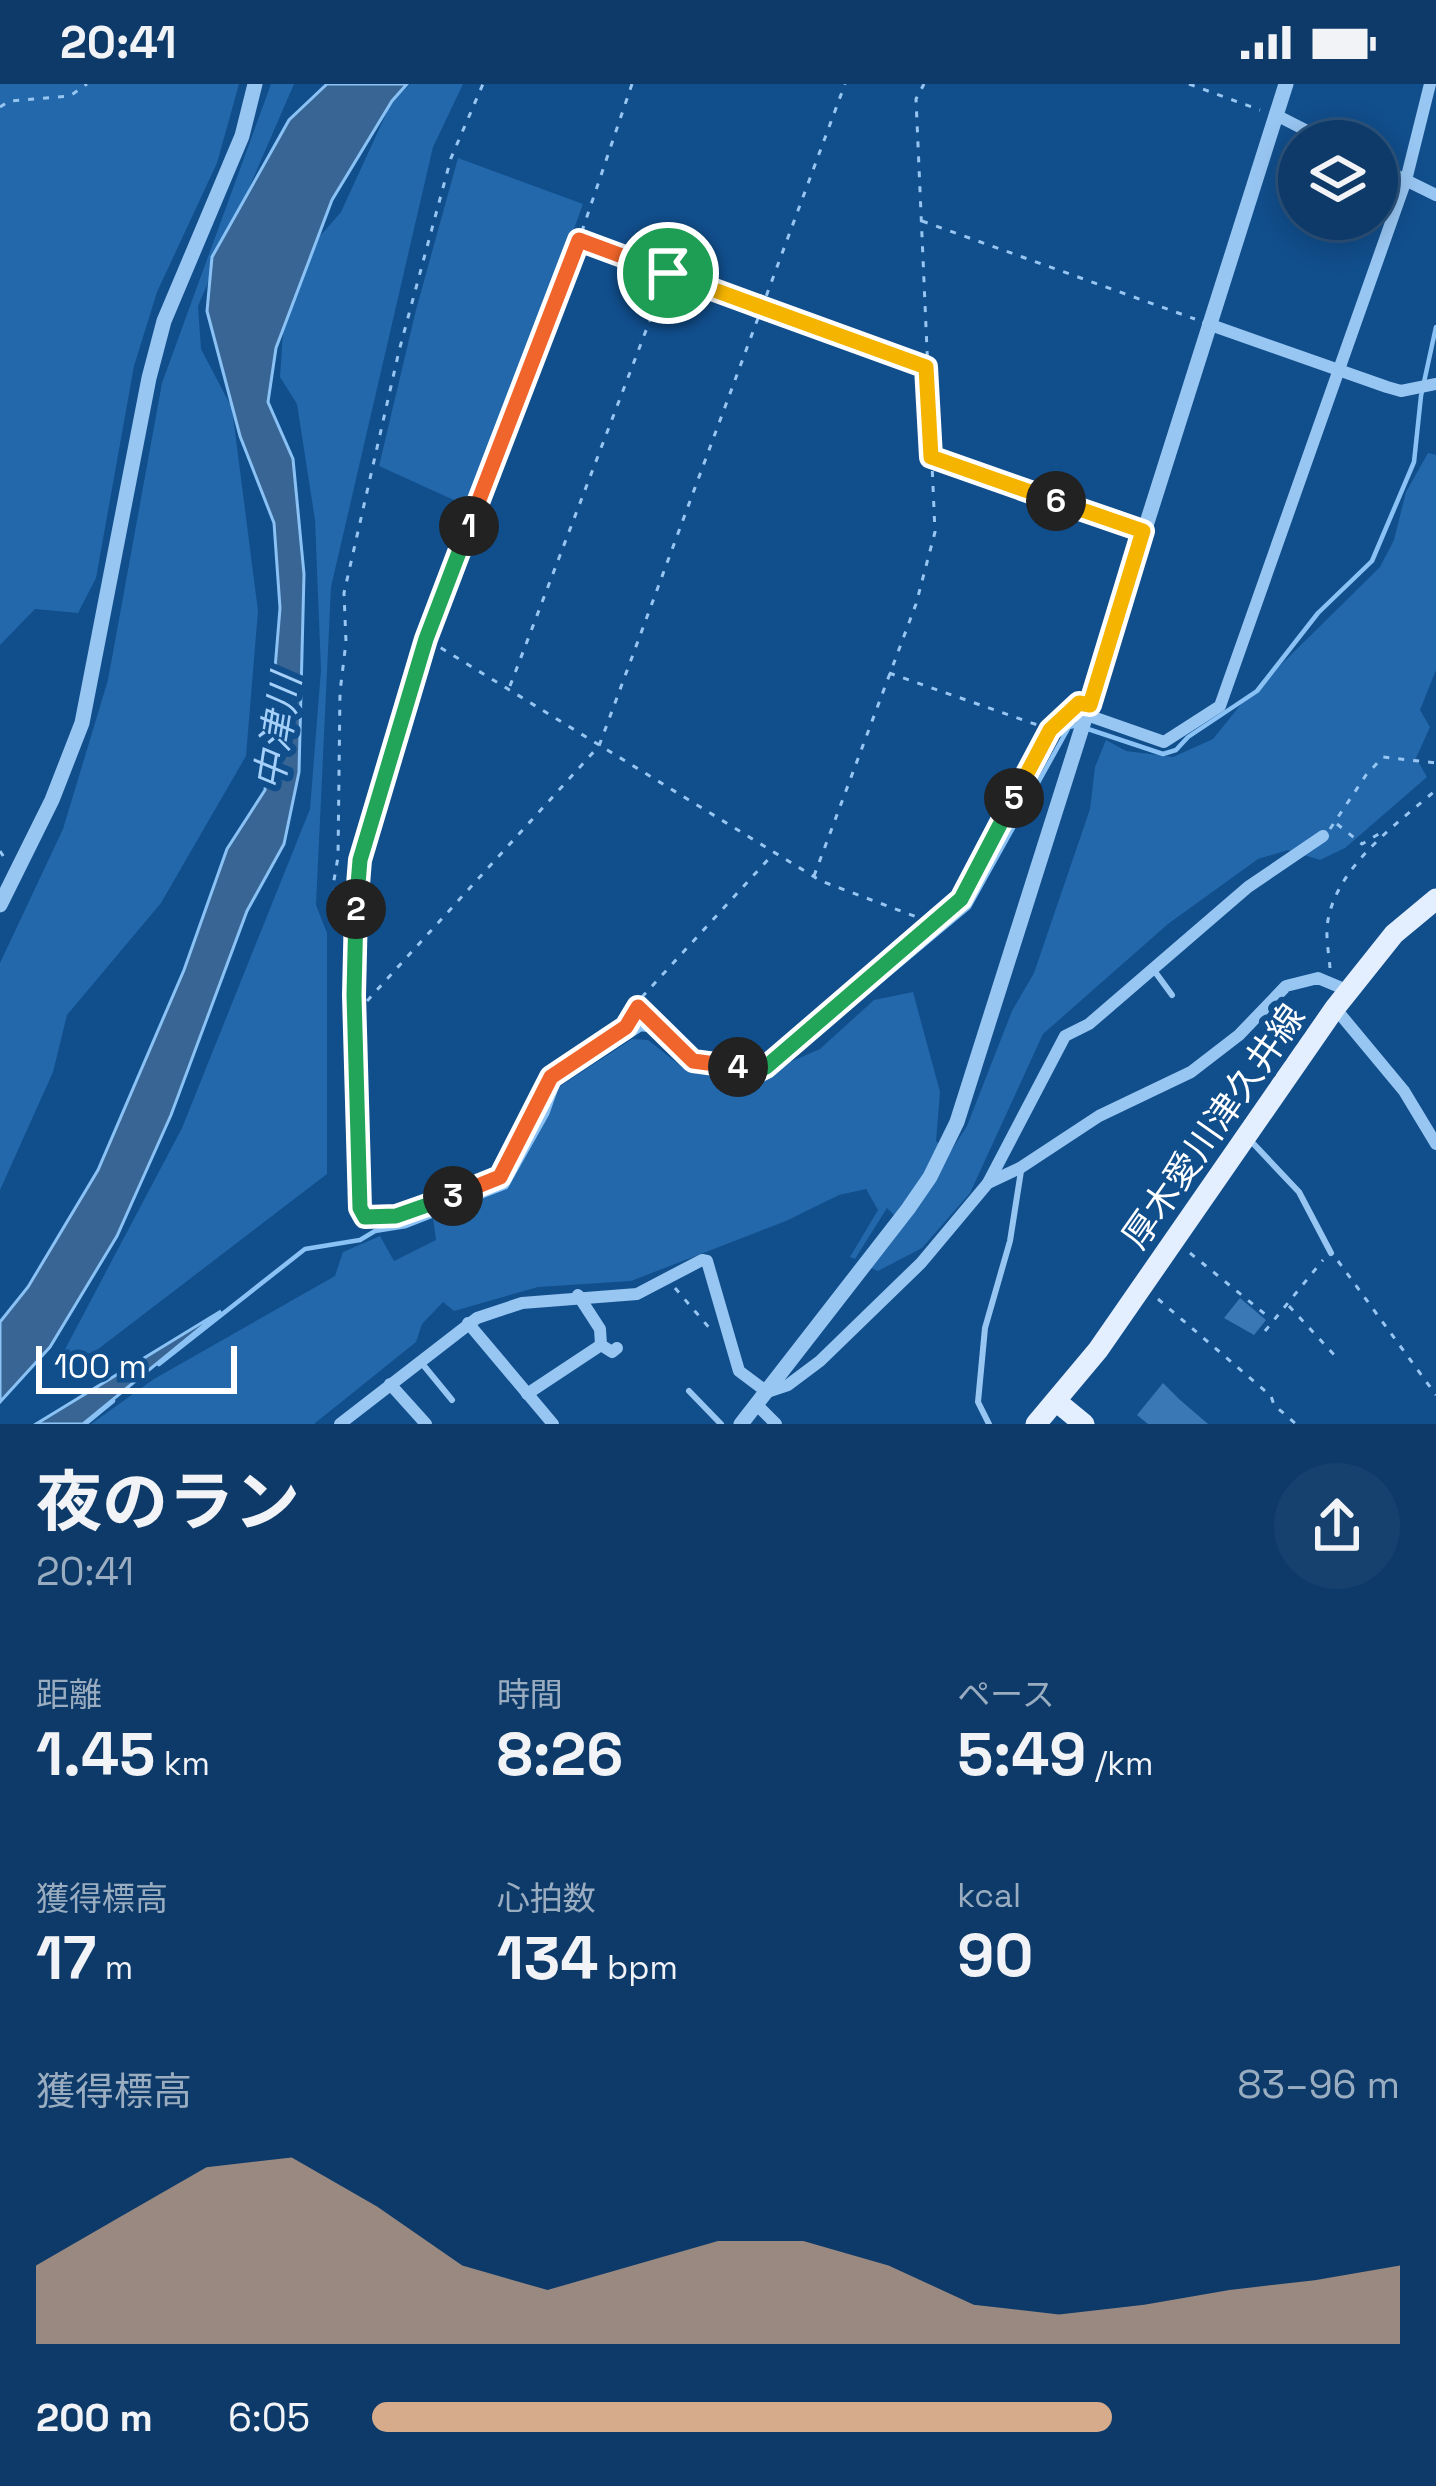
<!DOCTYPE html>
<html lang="ja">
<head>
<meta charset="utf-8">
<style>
  body { margin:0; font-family:"Space Grotesk","Noto Sans JP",sans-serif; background:#16416f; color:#f1f3f6; height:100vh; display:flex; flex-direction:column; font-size:45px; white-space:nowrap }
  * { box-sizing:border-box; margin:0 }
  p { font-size:39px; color:#9aadc0 }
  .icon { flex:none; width:66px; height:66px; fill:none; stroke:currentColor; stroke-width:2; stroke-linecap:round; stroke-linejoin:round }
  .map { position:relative; height:1340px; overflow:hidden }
  .details { display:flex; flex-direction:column; background:#0d3a69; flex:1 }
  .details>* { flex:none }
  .buttons { position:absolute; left:1278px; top:36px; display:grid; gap:24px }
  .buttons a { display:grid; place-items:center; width:120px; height:120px; border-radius:50%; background:#0d3a69; box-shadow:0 6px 30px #0003,0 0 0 3px #2d547d; font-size:60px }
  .scale { position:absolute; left:36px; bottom:30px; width:201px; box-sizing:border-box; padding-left:12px; border:6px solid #fff; border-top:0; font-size:33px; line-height:42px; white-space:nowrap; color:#fff; -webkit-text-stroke:9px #114e8c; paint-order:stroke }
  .pin { position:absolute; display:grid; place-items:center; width:102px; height:102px; color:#fff; margin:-51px; border:6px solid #fff; border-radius:50%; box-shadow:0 3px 12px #0007 }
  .km { position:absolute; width:60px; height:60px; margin:-30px; border-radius:50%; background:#222; color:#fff; font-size:33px; line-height:60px; text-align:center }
  .round { display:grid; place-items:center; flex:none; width:126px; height:126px; border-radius:63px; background:#16416f }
  .summary { display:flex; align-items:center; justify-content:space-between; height:204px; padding:0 36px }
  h1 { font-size:66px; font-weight:700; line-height:90px }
  .metrics { display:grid; grid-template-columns:repeat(3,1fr); gap:18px; height:204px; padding:12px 36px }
  .metrics div { display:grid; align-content:center }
  .metrics b { font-size:60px; font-weight:700 }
  .metrics small { font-size:33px; font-weight:400 }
  .metrics p { font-size:33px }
  .chart { height:336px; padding:24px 36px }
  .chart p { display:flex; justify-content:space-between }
  .chart svg { width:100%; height:216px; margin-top:12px; fill:#d6ab8b; opacity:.7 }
  ul { padding:0 36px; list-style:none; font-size:39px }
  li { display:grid; grid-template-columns:192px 144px 1fr; align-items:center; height:90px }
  li i { height:30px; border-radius:15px; background:#d6ab8b }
  .status { display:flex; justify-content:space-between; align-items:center; height:84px; padding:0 60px; background:#0d3a69; direction:ltr }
  .status svg { height:33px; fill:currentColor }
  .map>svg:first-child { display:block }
  .green { fill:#2368ab }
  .water { fill:#386594; stroke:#8ac2f5; stroke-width:3 }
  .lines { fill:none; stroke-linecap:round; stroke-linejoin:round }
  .stream { stroke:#8ac2f5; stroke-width:4.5 }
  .building { fill:#3977b5 }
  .path { stroke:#98c6f2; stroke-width:3; stroke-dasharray:6 9; stroke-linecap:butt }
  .service { stroke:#98c6f2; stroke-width:6 }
  .minor { stroke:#98c6f2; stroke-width:12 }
  .tertiary { stroke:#98c6f2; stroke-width:15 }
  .primary { stroke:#e3efff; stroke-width:21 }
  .split-1-casing { stroke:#fff; stroke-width:24 }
  .split-2-casing { stroke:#fff; stroke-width:24 }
  .split-3-casing { stroke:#fff; stroke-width:24 }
  .split-4-casing { stroke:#fff; stroke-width:24 }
  .split-5-casing { stroke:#fff; stroke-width:24 }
  .split-6-casing { stroke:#fff; stroke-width:24 }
  .split-7-casing { stroke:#fff; stroke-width:24 }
  .split-8-casing { stroke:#fff; stroke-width:24 }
  .split-1 { stroke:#f0652b; stroke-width:15 }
  .split-2 { stroke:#22a559; stroke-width:15 }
  .split-3 { stroke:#22a559; stroke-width:15 }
  .split-4 { stroke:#f0652b; stroke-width:15 }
  .split-5 { stroke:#22a559; stroke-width:15 }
  .split-6 { stroke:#f5b400; stroke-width:15 }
  .split-7 { stroke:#f5b400; stroke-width:15 }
  .split-8 { stroke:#f5b400; stroke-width:15 }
  .labels { text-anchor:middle; stroke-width:12; stroke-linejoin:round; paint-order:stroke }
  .street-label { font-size:36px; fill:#fff; stroke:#114e8c }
  .water-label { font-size:39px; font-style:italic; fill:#a4d0f9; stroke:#114e8c }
</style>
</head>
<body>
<div class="status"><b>20:41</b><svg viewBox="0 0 49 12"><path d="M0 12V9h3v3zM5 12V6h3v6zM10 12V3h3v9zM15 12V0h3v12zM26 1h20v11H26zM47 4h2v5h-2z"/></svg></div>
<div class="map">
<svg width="1436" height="1340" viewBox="0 0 1436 1340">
  <rect width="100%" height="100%" fill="#114e8c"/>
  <g class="green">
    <path d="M0 0H239L217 79 157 208 134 282 96 494 78 529 35 525 0 561Z"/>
    <path d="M271 0H294L198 222 201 265 232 324 258 527 246 672 161 819 67 931 53 988 0 1106V879L63 745 108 596 162 299Z"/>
    <path d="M410 0H463L433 63 331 503 316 821 327 849V1090L93 1269 62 1271 182 1044 310 725 321 586 315 436 297 320 280 293 287 190 341 128 392 17Z"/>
    <path d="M458 74 583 120 529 269 467 422 379 382 416 226Z"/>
    <path d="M1428 369 1436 371V586L1420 626 1430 643 1416 674 1427 693 1345 764 1320 776 1288 766 1258 775 1168 840 1043 950 970 1109 922 1164 878 1187 871 1184 901 1138 887 1124 855 1175 850 1173 878 1126 866 1105 839 1111 786 1137 631 1197 538 1203 454 1227 443 1218 422 1240 416 1258 314 1340H91L154 1295 335 1192 343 1168 380 1152 394 1177 436 1156 432 1126 497 1103 509 1087 545 1012 632 955 648 956 687 987H769L820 965 874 916 913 908 940 1008 936 1057 949 1070 967 1042 1012 927 1034 889 1090 725 1095 683 1106 656 1126 667 1173 673 1213 655 1242 619 1380 483 1394 456 1406 408Z"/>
  </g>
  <g class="water">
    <path d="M327 0H407L392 17 332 116 276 264 268 318 293 375 304 490 299 688 284 760 247 827 171 1031 117 1152 50 1263 0 1318V1238L28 1203 98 1086 184 886 227 765 265 706 280 524 274 439 240 352 207 227 212 173 289 36Z"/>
    <path d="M221 1227 83 1340H36Z"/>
  </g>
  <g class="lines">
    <g class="stream">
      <path d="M1088 645 1163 670 1176 666 1188 653 1257 607 1318 529 1372 477 1414 378 1421 312 1436 243"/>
      <path d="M159 1280 305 1165 360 1156 375 1147 406 1142 506 1103 547 1030 558 999 641 945 650 946 691 983 766 993 969 823 1069 643 1078 641"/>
      <path d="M85 1340 113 1317"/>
    </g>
  </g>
  <g class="building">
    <path d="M1240 1214 1266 1236 1254 1251 1224 1234Z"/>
    <path d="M1163 1299 1179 1315 1208 1340H1148L1137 1331Z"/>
  </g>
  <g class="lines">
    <g class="path">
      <path d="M632 0 579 156 426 555 360 776 354 911 360 1124 365 1133 396 1132 495 1098 536 1028 551 993 626 943 642 913 775 768"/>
      <path d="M1189 0 1260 26"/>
      <path d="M0 23 9 17 70 12 87 0"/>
      <path d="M922 137 1195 235"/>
      <path d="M579 156 924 283"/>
      <path d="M931 373 1130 442"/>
      <path d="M428 556 821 797 930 838"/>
      <path d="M889 589 1049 645"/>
      <path d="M510 602 668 189"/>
      <path d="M1337 740 1362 760 1382 748"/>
      <path d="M1330 745 1366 691 1383 673 1436 679"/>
      <path d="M0 767 7 778"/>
      <path d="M814 792 916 520 935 448 916 15 924 0"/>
      <path d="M354 834 339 819 333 802 338 773 340 608 346 558 344 509 399 267 451 74 483 0"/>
      <path d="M1330 884C1329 870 1325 851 1328 836 1338 781 1397 740 1436 706"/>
      <path d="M637 923 693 977 760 986 766 983 960 816 1050 646 1073 625"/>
      <path d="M357 928 599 662 845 0"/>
      <path d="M1190 1169 1271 1235"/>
      <path d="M1338 1177 1436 1311"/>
      <path d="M675 1204 712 1247"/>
      <path d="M1158 1215 1271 1312 1274 1321 1296 1340"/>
      <path d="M1289 1222 1337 1274"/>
      <path d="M1265 1247 1323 1176"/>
    </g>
    <g class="service">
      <path d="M1153 885 1172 911"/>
      <path d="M1249 1055 1299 1108 1331 1169"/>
      <path d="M420 1277 452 1316"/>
      <path d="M689 1307 721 1340"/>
      <path d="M989 1340 978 1318 985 1244 1010 1157 1021 1087"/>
    </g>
    <g class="minor">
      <path d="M1276 31 1327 57"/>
      <path d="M1377 82 1436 111"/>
      <path d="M1208 240 1387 303 1401 307 1436 300"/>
      <path d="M1087 631 1164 658 1220 622 1406 96 1430 0"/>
      <path d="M1335 924 1404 1007 1436 1060"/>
      <path d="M988 1099 1065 952 1089 940 1248 803 1323 752"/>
      <path d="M578 1211 600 1245 601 1261 612 1268 617 1264"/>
      <path d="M468 1239 553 1340"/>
      <path d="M390 1300 426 1340"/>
      <path d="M527 1310 601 1261"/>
      <path d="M757 1321 776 1340"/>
      <path d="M340 1340 477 1234 522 1219 637 1210 702 1176 707 1177 739 1287 767 1308 788 1301 820 1277 921 1179 988 1099 1020 1084 1099 1032 1191 988 1239 951 1286 902 1318 894 1349 907"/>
    </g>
    <g class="tertiary">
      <path d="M0 821 52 716 82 639 149 294 164 237 242 52 255 0"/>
      <path d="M741 1340 908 1125 930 1093 957 1038 1286 0"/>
    </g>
    <g class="primary">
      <path d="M1056 1317 1084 1340"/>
      <path d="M1036 1340 1098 1266 1335 924 1394 850 1436 815"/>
    </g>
  </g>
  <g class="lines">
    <defs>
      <path id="split-1" d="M469 442 579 156 668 189"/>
      <path id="split-2" d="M356 825 360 776 426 555 469 442"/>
      <path id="split-3" d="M356 825 354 911 360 1124 365 1133 396 1132 453 1112"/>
      <path id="split-4" d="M453 1112 500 1093 551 993 626 943 638 923 693 977 738 983"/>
      <path id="split-5" d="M738 983 760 986 766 983 961 815 1014 714"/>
      <path id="split-6" d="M1014 714 1050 646 1079 619 1090 621 1143 447 1056 417"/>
      <path id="split-7" d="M758 222 926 283 931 373 1056 417"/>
      <path id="split-8" d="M668 189 758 222"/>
    </defs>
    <use href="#split-1" class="split-1-casing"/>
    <use href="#split-2" class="split-2-casing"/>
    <use href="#split-3" class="split-3-casing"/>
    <use href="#split-4" class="split-4-casing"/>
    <use href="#split-5" class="split-5-casing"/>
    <use href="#split-6" class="split-6-casing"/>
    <use href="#split-7" class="split-7-casing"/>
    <use href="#split-8" class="split-8-casing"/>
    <use href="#split-1" class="split-1"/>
    <use href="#split-2" class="split-2"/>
    <use href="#split-3" class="split-3"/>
    <use href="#split-4" class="split-4"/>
    <use href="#split-5" class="split-5"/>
    <use href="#split-6" class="split-6"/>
    <use href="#split-7" class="split-7"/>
    <use href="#split-8" class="split-8"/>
  </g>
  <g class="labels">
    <g class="street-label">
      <text transform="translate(1213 1042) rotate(-55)" y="13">厚木愛川津久井線</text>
    </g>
    <g class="water-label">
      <text transform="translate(277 648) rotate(-81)" y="14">中津川</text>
    </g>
  </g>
</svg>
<div class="buttons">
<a><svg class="icon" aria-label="layers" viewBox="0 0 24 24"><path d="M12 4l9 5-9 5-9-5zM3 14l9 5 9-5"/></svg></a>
</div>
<div class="scale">100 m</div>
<div class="pin" style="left:668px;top:189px;background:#1e9e55"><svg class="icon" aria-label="arrive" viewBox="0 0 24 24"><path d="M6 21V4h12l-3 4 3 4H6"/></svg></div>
<b class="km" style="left:469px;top:442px">1</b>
<b class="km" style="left:356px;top:825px">2</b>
<b class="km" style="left:453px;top:1112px">3</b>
<b class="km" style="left:738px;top:983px">4</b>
<b class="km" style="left:1014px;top:714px">5</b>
<b class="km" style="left:1056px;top:417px">6</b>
</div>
<section class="details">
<div class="summary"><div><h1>夜のラン</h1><p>20:41</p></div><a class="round"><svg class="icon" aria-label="share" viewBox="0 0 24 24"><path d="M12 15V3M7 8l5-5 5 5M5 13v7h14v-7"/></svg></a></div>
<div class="metrics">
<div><p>距離</p><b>1.45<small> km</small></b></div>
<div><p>時間</p><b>8:26</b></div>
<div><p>ペース</p><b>5:49<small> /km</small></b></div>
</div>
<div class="metrics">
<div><p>獲得標高</p><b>17<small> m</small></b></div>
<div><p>心拍数</p><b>134<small> bpm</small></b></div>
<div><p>kcal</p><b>90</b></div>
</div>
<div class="chart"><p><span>獲得標高</span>83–96 m</p>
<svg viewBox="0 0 160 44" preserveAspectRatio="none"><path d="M0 44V28L10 18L20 8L30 6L40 16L50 28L60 33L70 28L80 23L90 23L100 28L110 36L120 38L130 36L140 33L150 31L160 28V44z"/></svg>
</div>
<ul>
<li><b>200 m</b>6:05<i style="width:72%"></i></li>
</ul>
</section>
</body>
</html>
